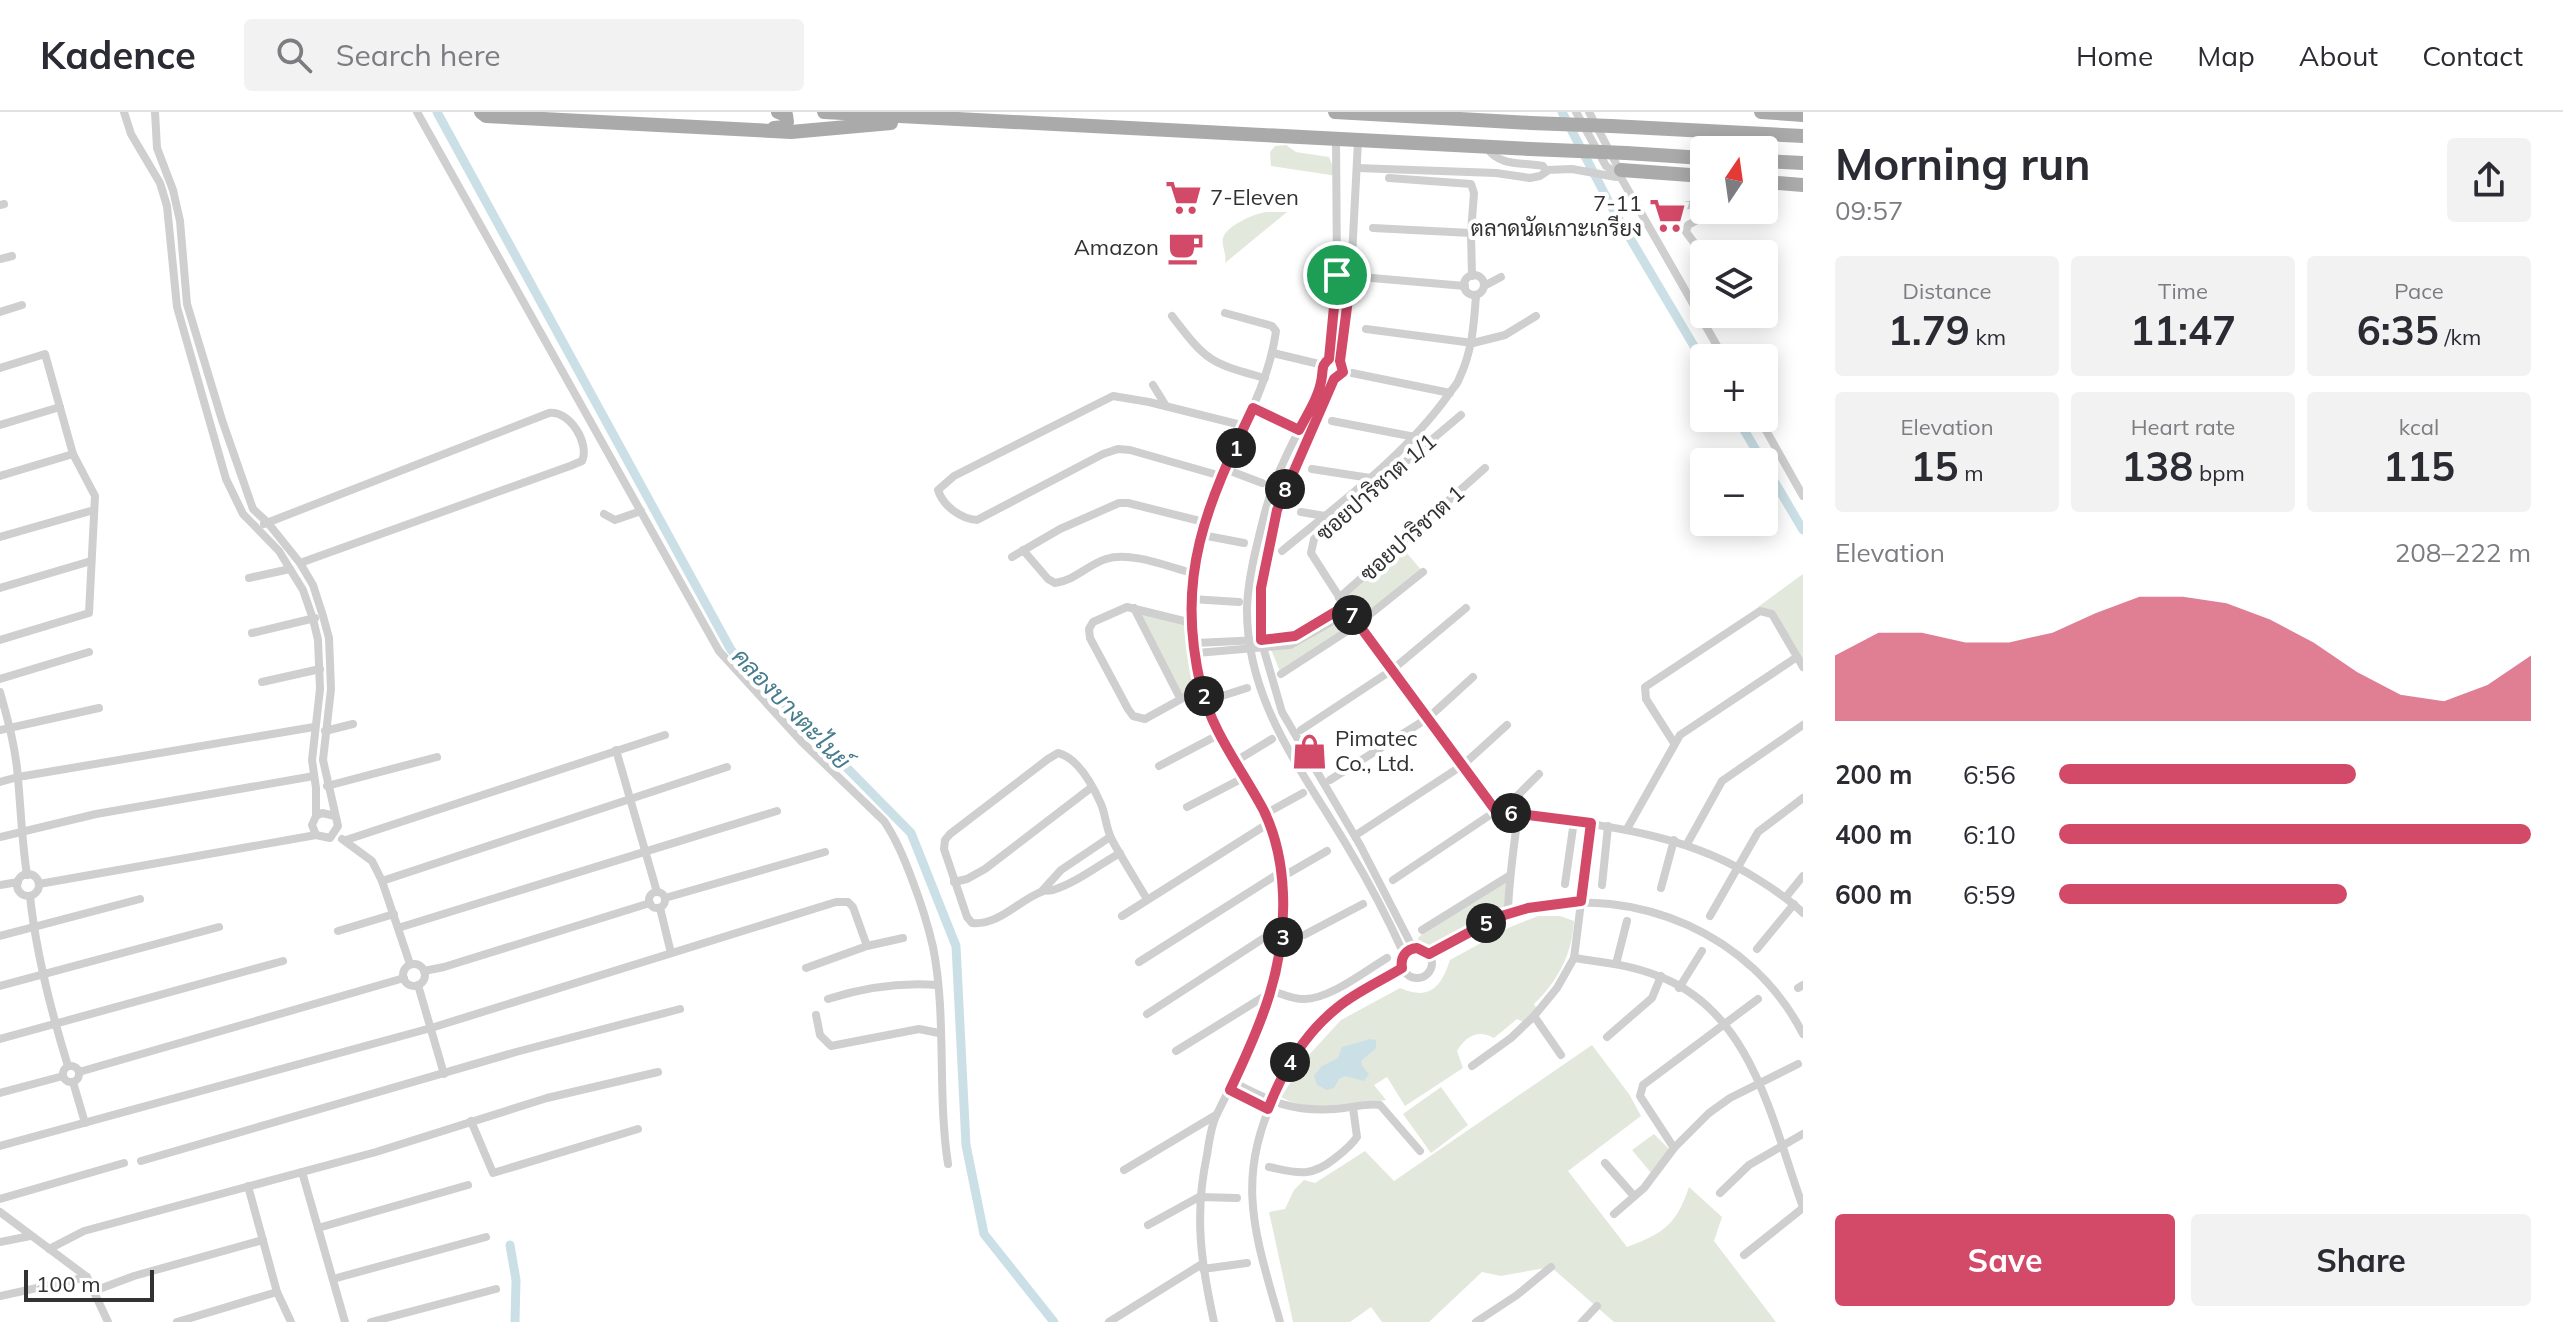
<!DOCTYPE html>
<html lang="en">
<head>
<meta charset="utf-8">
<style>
  body { margin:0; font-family:Mulish,Sarabun,sans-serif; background:#f2f2f3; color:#2b2b33; height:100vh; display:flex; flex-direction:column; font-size:30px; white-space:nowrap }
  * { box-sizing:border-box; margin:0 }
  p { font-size:26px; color:#7c7c81 }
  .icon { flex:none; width:44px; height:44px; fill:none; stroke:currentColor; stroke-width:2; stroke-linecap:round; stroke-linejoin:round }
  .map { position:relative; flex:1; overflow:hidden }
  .side { display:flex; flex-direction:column; background:#fff; width:760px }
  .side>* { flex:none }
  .needle { width:52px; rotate:13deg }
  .buttons { position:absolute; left:1690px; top:24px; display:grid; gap:16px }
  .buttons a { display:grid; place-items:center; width:88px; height:88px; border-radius:8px; background:#fff; box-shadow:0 4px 20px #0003; font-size:40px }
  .scale { position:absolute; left:24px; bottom:20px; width:130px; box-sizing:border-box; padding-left:8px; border:4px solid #323232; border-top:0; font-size:22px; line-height:28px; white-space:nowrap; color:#323232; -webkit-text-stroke:6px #fff; paint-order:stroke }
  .pin { position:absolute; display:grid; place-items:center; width:68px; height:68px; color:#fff; margin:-34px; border:4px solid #fff; border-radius:50%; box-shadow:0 2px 8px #0007 }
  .km { position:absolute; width:40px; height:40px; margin:-20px; border-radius:50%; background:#222; color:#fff; font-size:22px; line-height:40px; text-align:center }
  .round { display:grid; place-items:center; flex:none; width:84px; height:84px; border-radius:8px; background:#f2f2f3 }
  .overview { display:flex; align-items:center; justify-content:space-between; height:136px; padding:0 32px }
  h1 { font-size:44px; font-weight:700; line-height:60px }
  .stats { display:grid; grid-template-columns:repeat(3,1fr); gap:12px; height:136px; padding:8px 32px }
  .stats div { display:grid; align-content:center; border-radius:8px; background:#f2f2f3; text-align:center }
  .stats b { font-size:40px; font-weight:700 }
  .stats small { font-size:22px; font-weight:400 }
  .stats p { font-size:22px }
  .chart { height:224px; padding:16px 32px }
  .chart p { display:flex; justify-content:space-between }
  .chart svg { width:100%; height:144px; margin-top:8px; fill:#d34968; opacity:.7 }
  .action { display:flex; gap:16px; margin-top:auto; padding:16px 32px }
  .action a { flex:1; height:92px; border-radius:8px; background:#d34968; color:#fff; font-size:32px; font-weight:700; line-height:92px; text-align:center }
  .action a+a { background:#f2f2f3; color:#2b2b33 }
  ul { padding:0 32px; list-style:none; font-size:26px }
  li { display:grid; grid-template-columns:128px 96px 1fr; align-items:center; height:60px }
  li i { height:20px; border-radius:10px; background:#d34968 }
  header { display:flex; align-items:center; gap:48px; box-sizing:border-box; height:112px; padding:0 40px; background:#fff; border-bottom:2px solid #e1e1e2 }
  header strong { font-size:38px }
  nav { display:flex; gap:44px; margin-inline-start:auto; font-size:28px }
  .search { width:560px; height:72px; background:#f2f2f3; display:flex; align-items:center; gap:20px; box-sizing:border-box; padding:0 28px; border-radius:8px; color:#7c7c81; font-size:30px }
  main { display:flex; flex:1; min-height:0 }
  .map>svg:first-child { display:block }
  .green { fill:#e3e8dc }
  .water { fill:#cbe0e6 }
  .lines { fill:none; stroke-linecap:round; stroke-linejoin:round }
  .canal { stroke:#cbe0e6; stroke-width:9 }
  .street { stroke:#cfcfcf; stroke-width:8 }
  .primary { stroke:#aaa; stroke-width:14 }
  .primary-bridge { stroke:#aaa; stroke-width:14 }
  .route-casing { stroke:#fff; stroke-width:16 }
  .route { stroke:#d34968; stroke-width:10 }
  .labels { text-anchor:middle; stroke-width:8; stroke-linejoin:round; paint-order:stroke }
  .poi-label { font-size:22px; fill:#323232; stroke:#fff; text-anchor:start }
  .street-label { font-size:22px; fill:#323232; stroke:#fff }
  .water-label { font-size:24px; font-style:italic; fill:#477c8c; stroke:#fff }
</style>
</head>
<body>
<header>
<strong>Kadence</strong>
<div class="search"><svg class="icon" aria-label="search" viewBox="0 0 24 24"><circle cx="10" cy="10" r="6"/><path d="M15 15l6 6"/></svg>Search here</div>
<nav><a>Home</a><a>Map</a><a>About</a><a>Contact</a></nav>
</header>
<main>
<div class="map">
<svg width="1803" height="1210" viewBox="0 0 1803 1210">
  <rect width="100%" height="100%" fill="#fff"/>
  <g class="green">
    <path d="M1286 33 1296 40 1329 45 1337 64 1271 54 1270 40 1275 34Z"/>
    <path d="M1267 100H1287L1225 151C1227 142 1221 133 1223 126 1226 114 1255 101 1267 100Z"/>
    <path d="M1399 432 1423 460 1358 512 1281 562 1270 535 1349 500 1339 486Z"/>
    <path d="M1803 462V555L1772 502 1760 499 1758 495Z"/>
    <path d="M1134 496 1192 511 1201 576 1180 586Z"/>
    <path d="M1507 768 1508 799 1430 840 1419 833 1418 826 1423 821Z"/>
    <path d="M1538 804H1560L1574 809C1572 842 1558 869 1534 892L1537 897 1524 910 1517 907 1494 926C1478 917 1466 924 1457 939L1463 956 1405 994 1387 965 1374 973 1386 988C1354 993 1310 1002 1281 985L1307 945 1341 908 1400 876C1430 889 1441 875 1450 848L1508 816Z"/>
    <path d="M1592 933 1629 982 1641 1004 1568 1059 1627 1135C1664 1121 1676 1113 1689 1075L1722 1105 1714 1129 1776 1210H1614L1551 1155 1501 1164 1482 1160 1429 1210H1382L1371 1195 1350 1210H1293L1269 1100 1285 1097 1294 1078 1304 1068 1315 1071 1365 1039 1394 1069Z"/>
    <path d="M1441 975 1468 1013 1431 1041 1403 1002Z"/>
    <path d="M1654 1022 1669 1037 1652 1062 1632 1038Z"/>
  </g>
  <path class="water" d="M1370 927 1376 928V936L1361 949 1362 954 1369 962 1364 969 1345 964 1339 967 1334 976 1327 978 1317 973 1314 964 1322 954 1338 946 1342 935Z"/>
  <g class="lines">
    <g class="canal">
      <path d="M437 0 731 538 911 721 956 834 966 1033 984 1122 1054 1210"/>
      <path d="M1562 0 1611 94 1704 251"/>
      <path d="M1737 306 1763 350"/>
      <path d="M1764 352 1803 418"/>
      <path d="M510 1133 516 1168 515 1210"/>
    </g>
    <g class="street">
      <path d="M124 0 131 22 160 71 167 94 177 195 226 367 243 402 279 439 290 457 303 478 313 507 318 528 320 577 312 648 316 676V704"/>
      <path d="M155 0 157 36 173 78 180 109 187 192 222 308 253 397 268 411 300 451 313 473 323 504 329 526 331 577 323 648 338 714 330 726 316 723 312 713 316 704 322 701 335 704"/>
      <path d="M417 0 719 539 801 629 884 709C897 728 905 748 913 770 921 791 928 813 933 835 947 905 937 980 948 1052"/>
      <path d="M1576 0 1606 54 1620 64 1724 246"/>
      <path d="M1589 0 1620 59"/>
      <path d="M1357 56 1496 61 1530 66 1540 64 1546 60 1543 54C1522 50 1500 55 1487 36"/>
      <path d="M1546 58 1572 57 1616 65"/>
      <path d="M1389 66 1471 72 1474 81 1471 121 1472 164"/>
      <path d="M0 93 4 92"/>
      <path d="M1684 94 1704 90"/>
      <path d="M1373 116 1471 121"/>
      <path d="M1704 144 1686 120 1688 113 1705 104"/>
      <path d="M0 147 12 144"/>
      <path d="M1337 163 1465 174"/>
      <circle cx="1474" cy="173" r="10"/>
      <path d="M1484 174 1501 165"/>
      <path d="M0 200 22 193"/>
      <path d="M1172 204C1207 250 1210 251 1265 266"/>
      <path d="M1366 217 1473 231 1505 223 1536 204"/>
      <path d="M1273 241 1319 252"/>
      <circle cx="1333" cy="256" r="10"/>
      <path d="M1329 247 1337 163 1336 27"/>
      <path d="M1340 249 1351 164 1358 29"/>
      <path d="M0 256 45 242 73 342 95 384 89 501 0 528"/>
      <path d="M1323 260C1315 293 1297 319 1284 349 1274 369 1267 391 1262 412 1255 440 1248 468 1247 496 1246 591 1305 662 1350 739 1370 772 1388 807 1404 842"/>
      <path d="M1352 261 1450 281"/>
      <path d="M1334 267 1277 398 1261 476V528L1282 600 1360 733 1413 836"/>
      <path d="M1153 273 1166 294"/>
      <path d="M1253 296 1299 318"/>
      <path d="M1461 303 1314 427 1311 441 1345 494 1496 699C1588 713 1679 716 1759 768 1775 778 1790 788 1803 801"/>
      <path d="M1759 306 1803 384"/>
      <path d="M1332 309 1415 325"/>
      <path d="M0 313 60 295"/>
      <path d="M1225 357 1262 371"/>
      <path d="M1312 357 1370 366"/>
      <path d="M0 364 73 342"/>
      <path d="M1221 364 1130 338 1118 337 1103 342 977 408C961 407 943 394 938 378L954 364 1113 284 1149 290 1245 314"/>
      <path d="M1301 400 1325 404"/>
      <path d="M604 402 615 408 641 399"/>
      <path d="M264 412 549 301C570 298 590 332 582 349L570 354 300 451"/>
      <path d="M1202 423 1244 431"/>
      <path d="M0 425 94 398"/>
      <path d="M1023 438 1048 467 1055 471C1076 468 1087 453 1106 447 1131 439 1168 455 1193 461"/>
      <path d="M1282 439C1340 391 1405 344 1449 282 1452 277 1457 273 1459 267 1472 240 1474 213 1476 183"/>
      <path d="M1012 445 1060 417 1119 391H1128L1204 410"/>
      <path d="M249 466 290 457"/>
      <path d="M0 476 91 449"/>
      <path d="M1339 486 1485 356"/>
      <path d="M1191 487 1239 490"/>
      <path d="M1134 496 1180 586"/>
      <path d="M1192 511 1127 495 1093 510 1089 517 1090 526 1128 597 1133 604 1145 607 1201 576"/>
      <path d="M252 521 315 506"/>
      <path d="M1195 531 1286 527 1345 494"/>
      <path d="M1197 541 1290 533 1349 500"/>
      <path d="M1281 562 1358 512 1423 460"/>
      <path d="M0 567 89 540"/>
      <path d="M262 570 320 557"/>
      <path d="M0 580C8 608 16 637 18 667 21 699 22 731 27 763"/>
      <path d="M1206 589 1247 576"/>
      <path d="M0 618 99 596"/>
      <path d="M1301 618 1392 558 1466 496"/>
      <path d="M325 619 353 612"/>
      <path d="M1674 631 1646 587 1645 575 1760 499 1772 502 1803 555"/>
      <path d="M616 638 657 780"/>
      <path d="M1236 649 1272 627"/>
      <path d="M1159 654 1220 622"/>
      <path d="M1330 668 1428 606 1473 565"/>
      <path d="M0 670 18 665 314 615"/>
      <path d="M327 674 437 645"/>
      <path d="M1187 695 1245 665"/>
      <path d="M1508 701 1513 688 1539 662"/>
      <path d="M1265 702 1303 681"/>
      <path d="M1627 717 1680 623 1797 545"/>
      <path d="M1359 721 1463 653 1507 613"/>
      <path d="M0 725 96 702 314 664"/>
      <path d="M342 727 372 749 382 769 410 852"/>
      <path d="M346 728 665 623"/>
      <path d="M1687 732 1722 669 1803 613"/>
      <path d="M1120 741C1099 753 1076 771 1053 778 1044 780 1049 777 1041 780 1018 789 998 814 972 811L967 805 944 737 945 728 950 722 1048 647 1058 641C1078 646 1093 674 1101 692 1106 704 1106 717 1112 728 1123 748 1135 767 1147 787"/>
      <circle cx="28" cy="773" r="11"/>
      <path d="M1282 765 1327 739"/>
      <path d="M1393 768 1496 699"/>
      <path d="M382 769 727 655"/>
      <path d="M954 770 967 767 985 757 1092 675"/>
      <path d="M39 772 316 723"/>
      <path d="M1565 772 1574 709"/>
      <path d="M0 773 18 770"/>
      <path d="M1602 773 1608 714"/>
      <path d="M1661 776 1674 728"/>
      <path d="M1042 779 1061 758 1110 725"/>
      <circle cx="657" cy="788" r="8"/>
      <path d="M30 784C36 842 51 899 68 954"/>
      <path d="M1786 785 1803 764"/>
      <path d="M665 786 825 740"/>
      <path d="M660 796 671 841"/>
      <path d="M1508 799C1509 766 1514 735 1518 702"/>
      <path d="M1122 804 1269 711"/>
      <path d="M1710 804 1758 720 1803 686"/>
      <path d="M398 816 777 699"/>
      <path d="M1422 818 1509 764"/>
      <path d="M338 819 394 802"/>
      <path d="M1283 823H1304L1363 792"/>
      <path d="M0 824 140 787"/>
      <circle cx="1417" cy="851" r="15"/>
      <path d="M1757 837 1794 792"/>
      <path d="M1429 842C1461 824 1493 803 1529 796 1637 773 1752 822 1803 922"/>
      <path d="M1574 846C1602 850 1631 853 1658 864 1753 899 1772 1011 1803 1095"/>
      <path d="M1139 850 1281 760"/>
      <path d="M1616 852 1627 809"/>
      <circle cx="414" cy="863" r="11"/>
      <path d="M806 856 867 834 903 826"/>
      <path d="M424 859 444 855 650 791"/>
      <path d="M418 873 444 962"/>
      <path d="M0 874 219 815"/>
      <path d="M1679 876 1702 839"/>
      <path d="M1798 876 1803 873"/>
      <path d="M828 887C865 875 899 870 938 873"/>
      <path d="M1147 902 1284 813"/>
      <path d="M816 903 820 923 831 934 919 917 939 921"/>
      <path d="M1534 904 1561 943"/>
      <path d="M1607 925 1652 886 1661 864"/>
      <path d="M0 927 283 849"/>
      <path d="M1176 939 1273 879C1282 882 1293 887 1303 887 1329 888 1365 859 1387 846"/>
      <circle cx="71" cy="962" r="8"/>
      <path d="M1472 954 1511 926 1534 904 1557 876 1574 846 1591 711"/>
      <path d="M79 960 404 866"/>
      <path d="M73 970 85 1011"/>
      <path d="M1233 970C1271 990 1292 1000 1336 997 1350 996 1366 991 1380 993L1420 1039"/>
      <path d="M1230 978 1268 997"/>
      <path d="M0 981 63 964"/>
      <path d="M471 1009 493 1061 638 1017"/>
      <path d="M0 1034 431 916 836 790H848L853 795 867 834"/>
      <path d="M1674 1036 1640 984 1643 973 1758 887"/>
      <path d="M141 1049 516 940 680 897"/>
      <path d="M1605 1051 1634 1084"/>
      <path d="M1269 1055C1297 1061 1310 1066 1334 1047 1343 1040 1351 1034 1357 1025L1353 996"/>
      <path d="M1124 1058 1216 1003"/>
      <path d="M302 1060 345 1210"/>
      <path d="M248 1074 277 1180 291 1210"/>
      <path d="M1720 1081 1749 1053 1803 1022"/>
      <path d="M0 1087 124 1051"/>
      <path d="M0 1100 87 1165 108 1210"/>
      <path d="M1614 1102 1644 1076 1674 1036 1709 1001 1730 986 1798 952"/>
      <path d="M1148 1113 1199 1085 1237 1086"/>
      <path d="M318 1116 468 1073"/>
      <path d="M0 1130 30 1124"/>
      <path d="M49 1137 84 1119 376 1040 547 986 658 960"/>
      <path d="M1744 1143 1803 1096"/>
      <path d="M1203 1157 1247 1151"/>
      <path d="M333 1167 486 1125"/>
      <path d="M94 1179 134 1164 263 1128"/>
      <path d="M0 1184 87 1165"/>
      <path d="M177 1210 277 1180"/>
      <path d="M371 1210 496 1177"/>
      <path d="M1109 1210 1202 1152"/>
      <path d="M1214 1210C1201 1151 1194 1103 1207 1043 1209 1030 1211 1013 1217 1002 1246 943 1280 882 1284 815 1286 779 1281 735 1265 702 1250 671 1228 644 1215 612 1200 577 1193 538 1191 500 1189 465 1200 415 1213 382 1235 327 1268 278 1276 219L1272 214 1225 201"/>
      <path d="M1280 1210C1253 1116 1234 1065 1280 972 1294 942 1312 915 1338 894 1358 880 1381 869 1402 856"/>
      <path d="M1476 1210 1517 1183 1551 1155"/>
      <path d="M1582 1210 1597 1194"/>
    </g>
    <g class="primary">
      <path d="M481 0 486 4 791 20 891 11"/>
      <path d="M824 0 1530 37"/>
      <path d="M1335 0 1531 11"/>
      <path d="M1761 0 1803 3"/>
      <path d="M1611 14 1803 24"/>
      <path d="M774 16 784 15 787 10 786 3 778 0"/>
      <path d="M1626 41 1704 46"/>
      <path d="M1764 49 1803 51"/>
      <path d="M1621 58 1704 64"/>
      <path d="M1764 70 1803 73"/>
    </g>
    <g class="primary-bridge">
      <path d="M1531 11 1611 14"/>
      <path d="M1530 37 1626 41"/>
    </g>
  </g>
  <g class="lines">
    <defs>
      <path id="route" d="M1337 163 1351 164 1340 249 1343 260 1334 267 1277 398 1261 476V528L1295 524 1345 494 1496 699 1591 711 1581 789 1528 796 1498 805 1429 842 1417 836C1406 837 1400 845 1402 856 1381 869 1356 880 1338 895 1305 921 1283 958 1268 997L1230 978C1261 913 1286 856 1283 782 1282 754 1276 724 1264 699 1243 659 1212 620 1201 575 1175 463 1206 395 1253 296L1299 318C1308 301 1320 283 1322 264 1323 255 1322 253 1329 247Z"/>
    </defs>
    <use href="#route" class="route-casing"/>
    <use href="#route" class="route"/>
  </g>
  <defs>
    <symbol id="supermarket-bare" viewBox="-9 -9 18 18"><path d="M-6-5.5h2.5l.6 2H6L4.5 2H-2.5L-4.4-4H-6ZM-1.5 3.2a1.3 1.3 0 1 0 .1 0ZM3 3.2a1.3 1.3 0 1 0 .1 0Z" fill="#d34968" stroke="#fff" stroke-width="2.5" paint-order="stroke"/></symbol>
    <symbol id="cafe-bare" viewBox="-9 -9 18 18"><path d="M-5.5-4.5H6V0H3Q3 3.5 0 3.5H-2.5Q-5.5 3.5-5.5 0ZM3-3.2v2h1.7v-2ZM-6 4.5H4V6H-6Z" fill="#d34968" stroke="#fff" stroke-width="2.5" paint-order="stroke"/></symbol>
    <symbol id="shop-bare" viewBox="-9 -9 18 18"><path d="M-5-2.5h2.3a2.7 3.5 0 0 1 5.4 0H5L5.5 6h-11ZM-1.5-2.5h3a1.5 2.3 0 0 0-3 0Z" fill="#d34968" stroke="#fff" stroke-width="2.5" paint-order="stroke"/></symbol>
  </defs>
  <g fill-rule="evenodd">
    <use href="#supermarket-bare" x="1158" y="60" width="51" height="51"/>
    <use href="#supermarket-bare" x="1642" y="78" width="51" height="51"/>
    <use href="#cafe-bare" x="1160" y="110" width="51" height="51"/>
    <use href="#shop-bare" x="1284" y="614" width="51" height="51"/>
  </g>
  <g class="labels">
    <g class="poi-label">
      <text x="1210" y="93">7-Eleven</text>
      <text x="1642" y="99" text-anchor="end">7-11<tspan x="1642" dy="25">ตลาดนัดเกาะเกรียง</tspan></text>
      <text x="1159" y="143" text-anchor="end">Amazon</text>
      <text x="1335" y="634">Pimatec<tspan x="1335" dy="25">Co., Ltd.</tspan></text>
    </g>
    <g class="street-label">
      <text transform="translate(1376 375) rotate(-41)" y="8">ซอยปาริชาต 1/1</text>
      <text transform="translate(1412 421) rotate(-42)" y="8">ซอยปาริชาต 1</text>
    </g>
    <g class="water-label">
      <text transform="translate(791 597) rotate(46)" y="8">คลองบางตะไนย์</text>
    </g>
  </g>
</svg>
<div class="buttons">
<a><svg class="needle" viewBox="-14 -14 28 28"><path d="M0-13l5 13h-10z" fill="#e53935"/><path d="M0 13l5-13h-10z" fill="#7c7c81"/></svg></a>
<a><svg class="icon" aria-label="layers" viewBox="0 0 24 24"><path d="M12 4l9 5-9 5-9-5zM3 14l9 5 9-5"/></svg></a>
<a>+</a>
<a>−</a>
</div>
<div class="scale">100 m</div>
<div class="pin" style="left:1337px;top:163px;background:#1e9e55"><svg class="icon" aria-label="arrive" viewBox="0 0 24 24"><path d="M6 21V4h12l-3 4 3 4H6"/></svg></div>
<b class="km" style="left:1236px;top:336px">1</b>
<b class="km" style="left:1204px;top:584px">2</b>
<b class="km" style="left:1283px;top:825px">3</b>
<b class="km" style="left:1290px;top:950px">4</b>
<b class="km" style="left:1486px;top:811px">5</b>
<b class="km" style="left:1511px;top:701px">6</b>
<b class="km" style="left:1352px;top:503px">7</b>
<b class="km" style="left:1285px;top:377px">8</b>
</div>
<section class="side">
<div class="overview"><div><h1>Morning run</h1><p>09:57</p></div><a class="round"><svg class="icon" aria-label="share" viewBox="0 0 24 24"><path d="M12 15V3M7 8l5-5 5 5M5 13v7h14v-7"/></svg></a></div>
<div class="stats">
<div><p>Distance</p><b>1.79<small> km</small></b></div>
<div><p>Time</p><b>11:47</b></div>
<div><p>Pace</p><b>6:35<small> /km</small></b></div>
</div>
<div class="stats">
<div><p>Elevation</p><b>15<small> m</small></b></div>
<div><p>Heart rate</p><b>138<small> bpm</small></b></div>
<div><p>kcal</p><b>115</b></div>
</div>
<div class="chart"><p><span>Elevation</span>208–222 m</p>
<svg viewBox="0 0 160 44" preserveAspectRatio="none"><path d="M0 44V24L10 17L20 17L30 20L40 20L50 17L60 11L70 6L80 6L90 8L100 13L110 20L120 29L130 36L140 38L150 33L160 24V44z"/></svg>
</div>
<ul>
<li><b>200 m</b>6:56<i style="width:63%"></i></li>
<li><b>400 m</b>6:10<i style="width:100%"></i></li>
<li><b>600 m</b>6:59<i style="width:61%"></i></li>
</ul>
<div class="action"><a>Save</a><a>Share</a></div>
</section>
</main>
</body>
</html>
